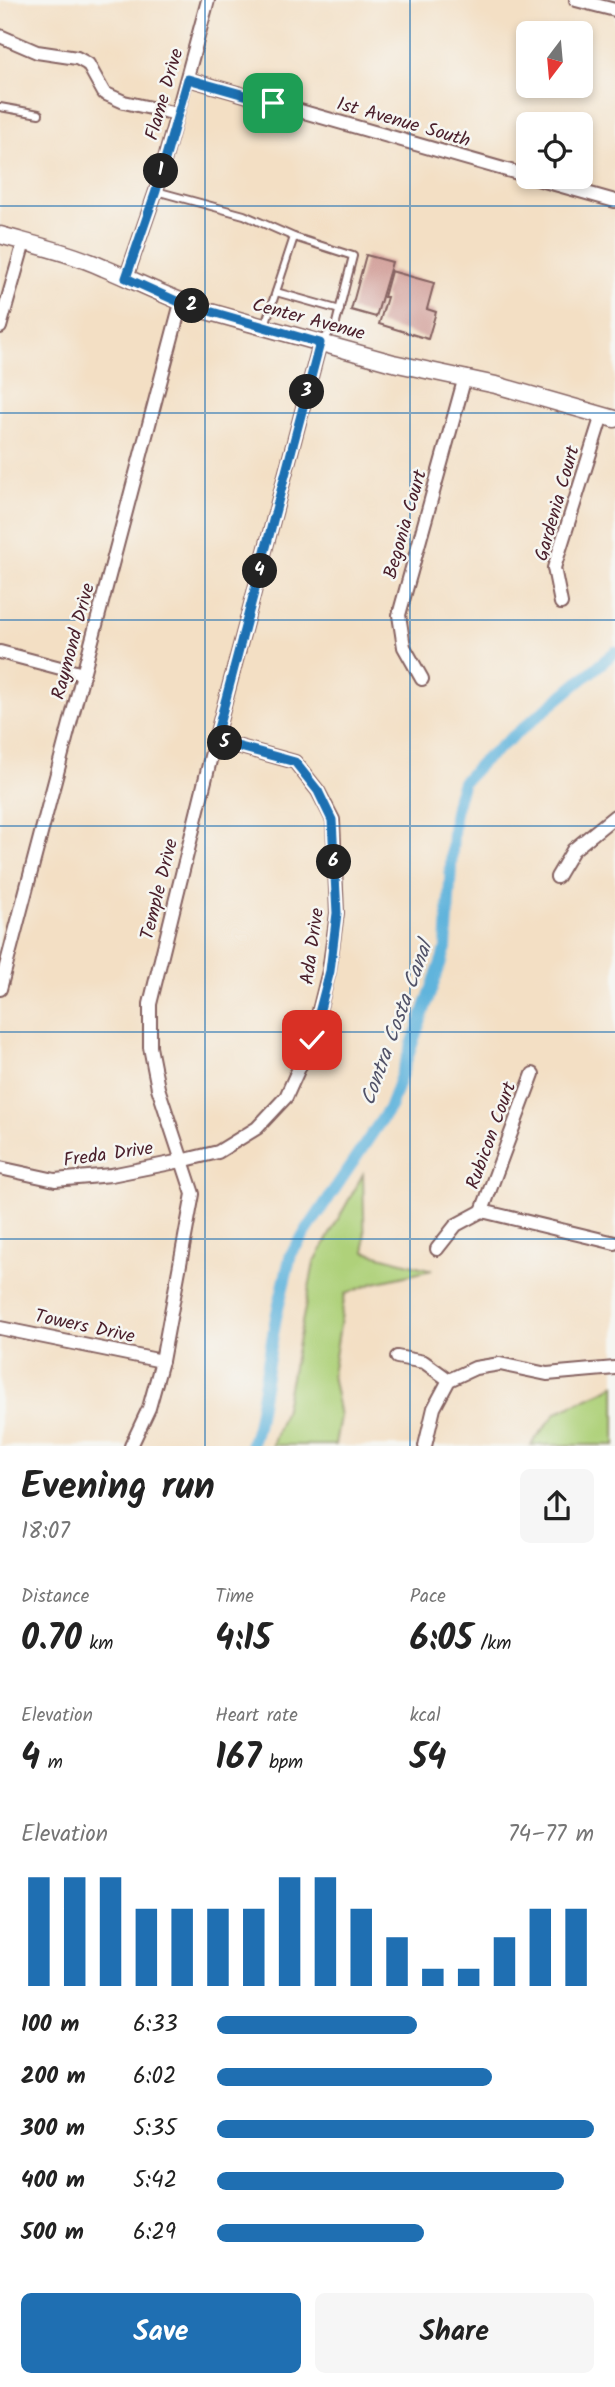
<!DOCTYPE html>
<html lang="en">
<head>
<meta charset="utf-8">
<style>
  body { margin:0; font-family:Kalam,sans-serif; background:#f6f6f6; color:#222; height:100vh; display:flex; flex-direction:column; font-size:26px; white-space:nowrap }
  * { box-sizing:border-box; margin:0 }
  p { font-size:23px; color:#767676 }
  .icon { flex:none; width:38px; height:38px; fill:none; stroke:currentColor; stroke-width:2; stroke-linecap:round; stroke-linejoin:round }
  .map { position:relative; height:1446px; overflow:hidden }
  .drawer { display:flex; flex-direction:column; background:#fff; flex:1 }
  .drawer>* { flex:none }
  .needle { width:46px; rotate:196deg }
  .tools { position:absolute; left:516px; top:21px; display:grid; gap:14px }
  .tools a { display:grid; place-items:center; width:77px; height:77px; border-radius:10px; background:#fff; box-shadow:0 4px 10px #0003; font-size:35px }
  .pin { position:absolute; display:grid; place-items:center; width:60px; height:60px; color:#fff; margin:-30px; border-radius:14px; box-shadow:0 4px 10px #0006 }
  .km { position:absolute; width:35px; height:35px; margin:-18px; border-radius:50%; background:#222; color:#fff; font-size:19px; line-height:35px; text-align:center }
  .round { display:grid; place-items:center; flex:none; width:74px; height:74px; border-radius:10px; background:#f6f6f6 }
  .overview { display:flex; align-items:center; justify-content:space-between; height:119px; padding:0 21px }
  h1 { font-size:38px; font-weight:600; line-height:52px }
  .stats { display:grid; grid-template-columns:repeat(3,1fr); gap:10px; height:119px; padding:7px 21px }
  .stats div { display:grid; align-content:center }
  .stats b { font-size:35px; font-weight:600 }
  .stats small { font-size:19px; font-weight:400 }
  .stats p { font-size:19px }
  .chart { height:196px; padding:14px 21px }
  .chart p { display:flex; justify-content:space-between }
  .chart svg { width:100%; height:126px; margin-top:7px; stroke:#1f6fb2; stroke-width:6 }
  .button { display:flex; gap:14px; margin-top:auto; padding:14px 21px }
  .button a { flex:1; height:80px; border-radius:10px; background:#1f6fb2; color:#fff; font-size:28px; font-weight:600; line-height:80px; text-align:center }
  .button a+a { background:#f6f6f6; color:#222 }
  ul { padding:0 21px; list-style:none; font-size:23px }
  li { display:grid; grid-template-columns:112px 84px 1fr; align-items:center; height:52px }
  li i { height:18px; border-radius:9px; background:#1f6fb2 }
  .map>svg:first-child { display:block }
  .green { fill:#afd17a; stroke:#7c7852; stroke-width:2 }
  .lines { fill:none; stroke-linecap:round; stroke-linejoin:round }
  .canal { stroke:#60b4dc; stroke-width:12 }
  .building { fill:#d19e98 }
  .service-casing { stroke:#856261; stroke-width:10 }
  .minor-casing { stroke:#856261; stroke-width:16 }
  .tertiary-casing { stroke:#856261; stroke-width:19 }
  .service { stroke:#fff; stroke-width:6 }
  .minor { stroke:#fff; stroke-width:12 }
  .tertiary { stroke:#fff; stroke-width:16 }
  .route-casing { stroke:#fff; stroke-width:14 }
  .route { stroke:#1f6fb2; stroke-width:9 }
  .grid { fill:none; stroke:#1f6fb2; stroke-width:2; stroke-opacity:0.55 }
  .labels { text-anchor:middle; stroke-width:5; stroke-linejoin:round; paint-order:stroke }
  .street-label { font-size:19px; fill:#4a1f2b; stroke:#f6f6f2 }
  .water-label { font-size:21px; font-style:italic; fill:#525369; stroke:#f6f6f2 }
</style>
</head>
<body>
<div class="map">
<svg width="615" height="1446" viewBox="0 0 615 1446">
  <rect width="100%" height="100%" fill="#f6f6f2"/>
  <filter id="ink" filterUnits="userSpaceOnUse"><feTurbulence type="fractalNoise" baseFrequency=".0143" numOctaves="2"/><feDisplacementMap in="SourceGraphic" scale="14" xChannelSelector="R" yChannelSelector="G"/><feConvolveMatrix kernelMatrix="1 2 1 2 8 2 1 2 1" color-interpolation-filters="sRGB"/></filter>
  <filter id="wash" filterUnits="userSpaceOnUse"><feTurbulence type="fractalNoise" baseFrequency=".00686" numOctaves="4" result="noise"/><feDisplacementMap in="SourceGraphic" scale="28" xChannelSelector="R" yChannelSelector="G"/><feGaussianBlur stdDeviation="1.57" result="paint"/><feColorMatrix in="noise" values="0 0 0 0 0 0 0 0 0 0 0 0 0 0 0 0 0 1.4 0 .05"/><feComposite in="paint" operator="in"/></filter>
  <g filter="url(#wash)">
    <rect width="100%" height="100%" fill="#f3dfc4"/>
    <g class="green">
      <path d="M363 1174 365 1252 432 1270 374 1283 345 1294 332 1375 340 1416 335 1445H272L284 1412 314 1263Z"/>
      <path d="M615 1384V1445H531L557 1412 608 1389Z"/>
    </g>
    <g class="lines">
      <path class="canal" d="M251 1446 257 1427 276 1317 291 1254 390 1107 446 948 454 817 458 797 463 782 482 762 615 652"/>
    </g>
    <g id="blocks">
      <g class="building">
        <path d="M366 255 392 262 376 317 351 310Z"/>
        <path d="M391 271 434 283 427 309 436 312 428 339 379 324 387 297H384Z"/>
      </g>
    </g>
  </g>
  <g filter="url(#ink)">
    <use href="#blocks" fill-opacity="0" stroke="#856261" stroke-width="2"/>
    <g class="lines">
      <defs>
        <g id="service">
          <path d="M0 107 39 114"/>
          <path d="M156 191 244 215 294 237 353 256 335 327 321 342"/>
          <path d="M276 292 340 310"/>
          <path d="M265 325 294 237"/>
        </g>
        <g id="minor">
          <path d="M576 0 615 10"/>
          <path d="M0 36 37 52 77 58 88 64 104 93 124 102 177 114"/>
          <path d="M188 79 528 176"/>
          <path d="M530 177 615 201"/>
          <path d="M126 278 156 191 208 0"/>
          <path d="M0 327 24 242"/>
          <path d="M561 603 554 568 602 415"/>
          <path d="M0 652 83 674"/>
          <path d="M422 679 404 647 399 615 465 377"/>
          <path d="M557 877 573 850 615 816"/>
          <path d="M0 989 181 303"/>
          <path d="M0 1168 55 1180 111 1175 181 1161 218 1152 257 1128 286 1097 312 1039 329 971 337 913 333 820 318 791 295 762 215 740"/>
          <path d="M482 1211 533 1074"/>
          <path d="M482 1211 615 1243"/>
          <path d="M437 1249 456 1225 482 1211"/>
          <path d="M0 1328 162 1361"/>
          <path d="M397 1357 424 1362 449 1380"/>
          <path d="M131 1446 149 1408 162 1361 193 1194 158 1088 150 1047V1004L215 740 320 343"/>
          <path d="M425 1446 434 1408 449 1380 475 1368 500 1364 547 1374 615 1368"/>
        </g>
        <path id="tertiary" d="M0 235C35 245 71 253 104 268 140 283 173 300 210 312L393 363 496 385 615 419"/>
      </defs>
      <use href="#service" class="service-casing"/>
      <use href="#minor" class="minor-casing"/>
      <use href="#tertiary" class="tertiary-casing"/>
      <use href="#service" class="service"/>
      <use href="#minor" class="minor"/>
      <use href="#tertiary" class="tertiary"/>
    </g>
  </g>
  <g class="lines" filter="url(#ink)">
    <defs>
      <path id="route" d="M273 103 188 79 156 191 126 278 181 303 320 343 215 740 295 762 318 791 332 820 337 913 330 971 312 1040"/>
    </defs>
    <use href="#route" class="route-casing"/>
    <use href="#route" class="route"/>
  </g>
  <path class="grid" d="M205 0V1446M410 0V1446M0 206H615M0 413H615M0 620H615M0 826H615M0 1032H615M0 1239H615"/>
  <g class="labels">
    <g class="street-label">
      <text transform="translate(163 94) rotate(-74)" y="7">Flame Drive</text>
      <text transform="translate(404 121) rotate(16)" y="7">1st Avenue South</text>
      <text transform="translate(309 318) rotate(15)" y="7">Center Avenue</text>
      <text transform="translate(556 503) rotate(-74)" y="7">Gardenia Court</text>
      <text transform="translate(404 524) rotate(-74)" y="7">Begonia Court</text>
      <text transform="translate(72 641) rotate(-75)" y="7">Raymond Drive</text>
      <text transform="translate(158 889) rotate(-76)" y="7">Temple Drive</text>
      <text transform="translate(311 946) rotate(-82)" y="7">Ada Drive</text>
      <text transform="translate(490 1135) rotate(-70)" y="7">Rubicon Court</text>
      <text transform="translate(108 1153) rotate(-8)" y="7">Freda Drive</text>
      <text transform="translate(85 1325) rotate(12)" y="7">Towers Drive</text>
    </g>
    <g class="water-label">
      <text transform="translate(396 1023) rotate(-70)" y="7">Contra Costa Canal</text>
    </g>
  </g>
</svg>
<div class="tools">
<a><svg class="needle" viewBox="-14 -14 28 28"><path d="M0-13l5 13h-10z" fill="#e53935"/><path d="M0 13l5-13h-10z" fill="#767676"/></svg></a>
<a><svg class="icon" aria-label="locate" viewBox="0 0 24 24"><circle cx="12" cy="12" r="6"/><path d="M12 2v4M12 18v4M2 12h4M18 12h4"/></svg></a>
</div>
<div class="pin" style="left:273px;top:103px;background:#1e9e55"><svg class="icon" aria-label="arrive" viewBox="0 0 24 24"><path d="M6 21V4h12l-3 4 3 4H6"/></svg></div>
<div class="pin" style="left:312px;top:1040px;background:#d93025"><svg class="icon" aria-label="check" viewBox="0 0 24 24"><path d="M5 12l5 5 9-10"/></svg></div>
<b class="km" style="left:161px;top:171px">1</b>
<b class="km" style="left:192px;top:306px">2</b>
<b class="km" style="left:307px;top:392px">3</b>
<b class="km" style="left:260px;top:571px">4</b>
<b class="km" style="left:225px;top:743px">5</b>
<b class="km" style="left:334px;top:862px">6</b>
</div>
<section class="drawer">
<div class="overview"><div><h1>Evening run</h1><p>18:07</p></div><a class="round"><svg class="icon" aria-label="share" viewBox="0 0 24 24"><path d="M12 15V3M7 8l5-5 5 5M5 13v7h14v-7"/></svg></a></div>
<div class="stats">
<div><p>Distance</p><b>0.70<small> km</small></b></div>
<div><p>Time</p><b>4:15</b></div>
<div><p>Pace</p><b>6:05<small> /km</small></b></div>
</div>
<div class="stats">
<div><p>Elevation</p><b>4<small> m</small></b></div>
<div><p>Heart rate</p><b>167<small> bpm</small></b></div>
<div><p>kcal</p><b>54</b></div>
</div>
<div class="chart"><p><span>Elevation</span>74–77 m</p>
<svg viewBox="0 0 160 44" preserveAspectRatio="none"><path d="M5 44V6M15 44V6M25 44V6M35 44V17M45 44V17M55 44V17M65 44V17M75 44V6M85 44V6M95 44V17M105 44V27M115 44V38M125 44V38M135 44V27M145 44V17M155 44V17"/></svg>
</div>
<ul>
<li><b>100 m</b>6:33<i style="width:53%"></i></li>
<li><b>200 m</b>6:02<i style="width:73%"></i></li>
<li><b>300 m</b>5:35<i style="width:100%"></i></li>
<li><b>400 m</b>5:42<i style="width:92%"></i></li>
<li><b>500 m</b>6:29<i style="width:55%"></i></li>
</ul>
<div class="button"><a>Save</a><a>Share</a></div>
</section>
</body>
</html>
